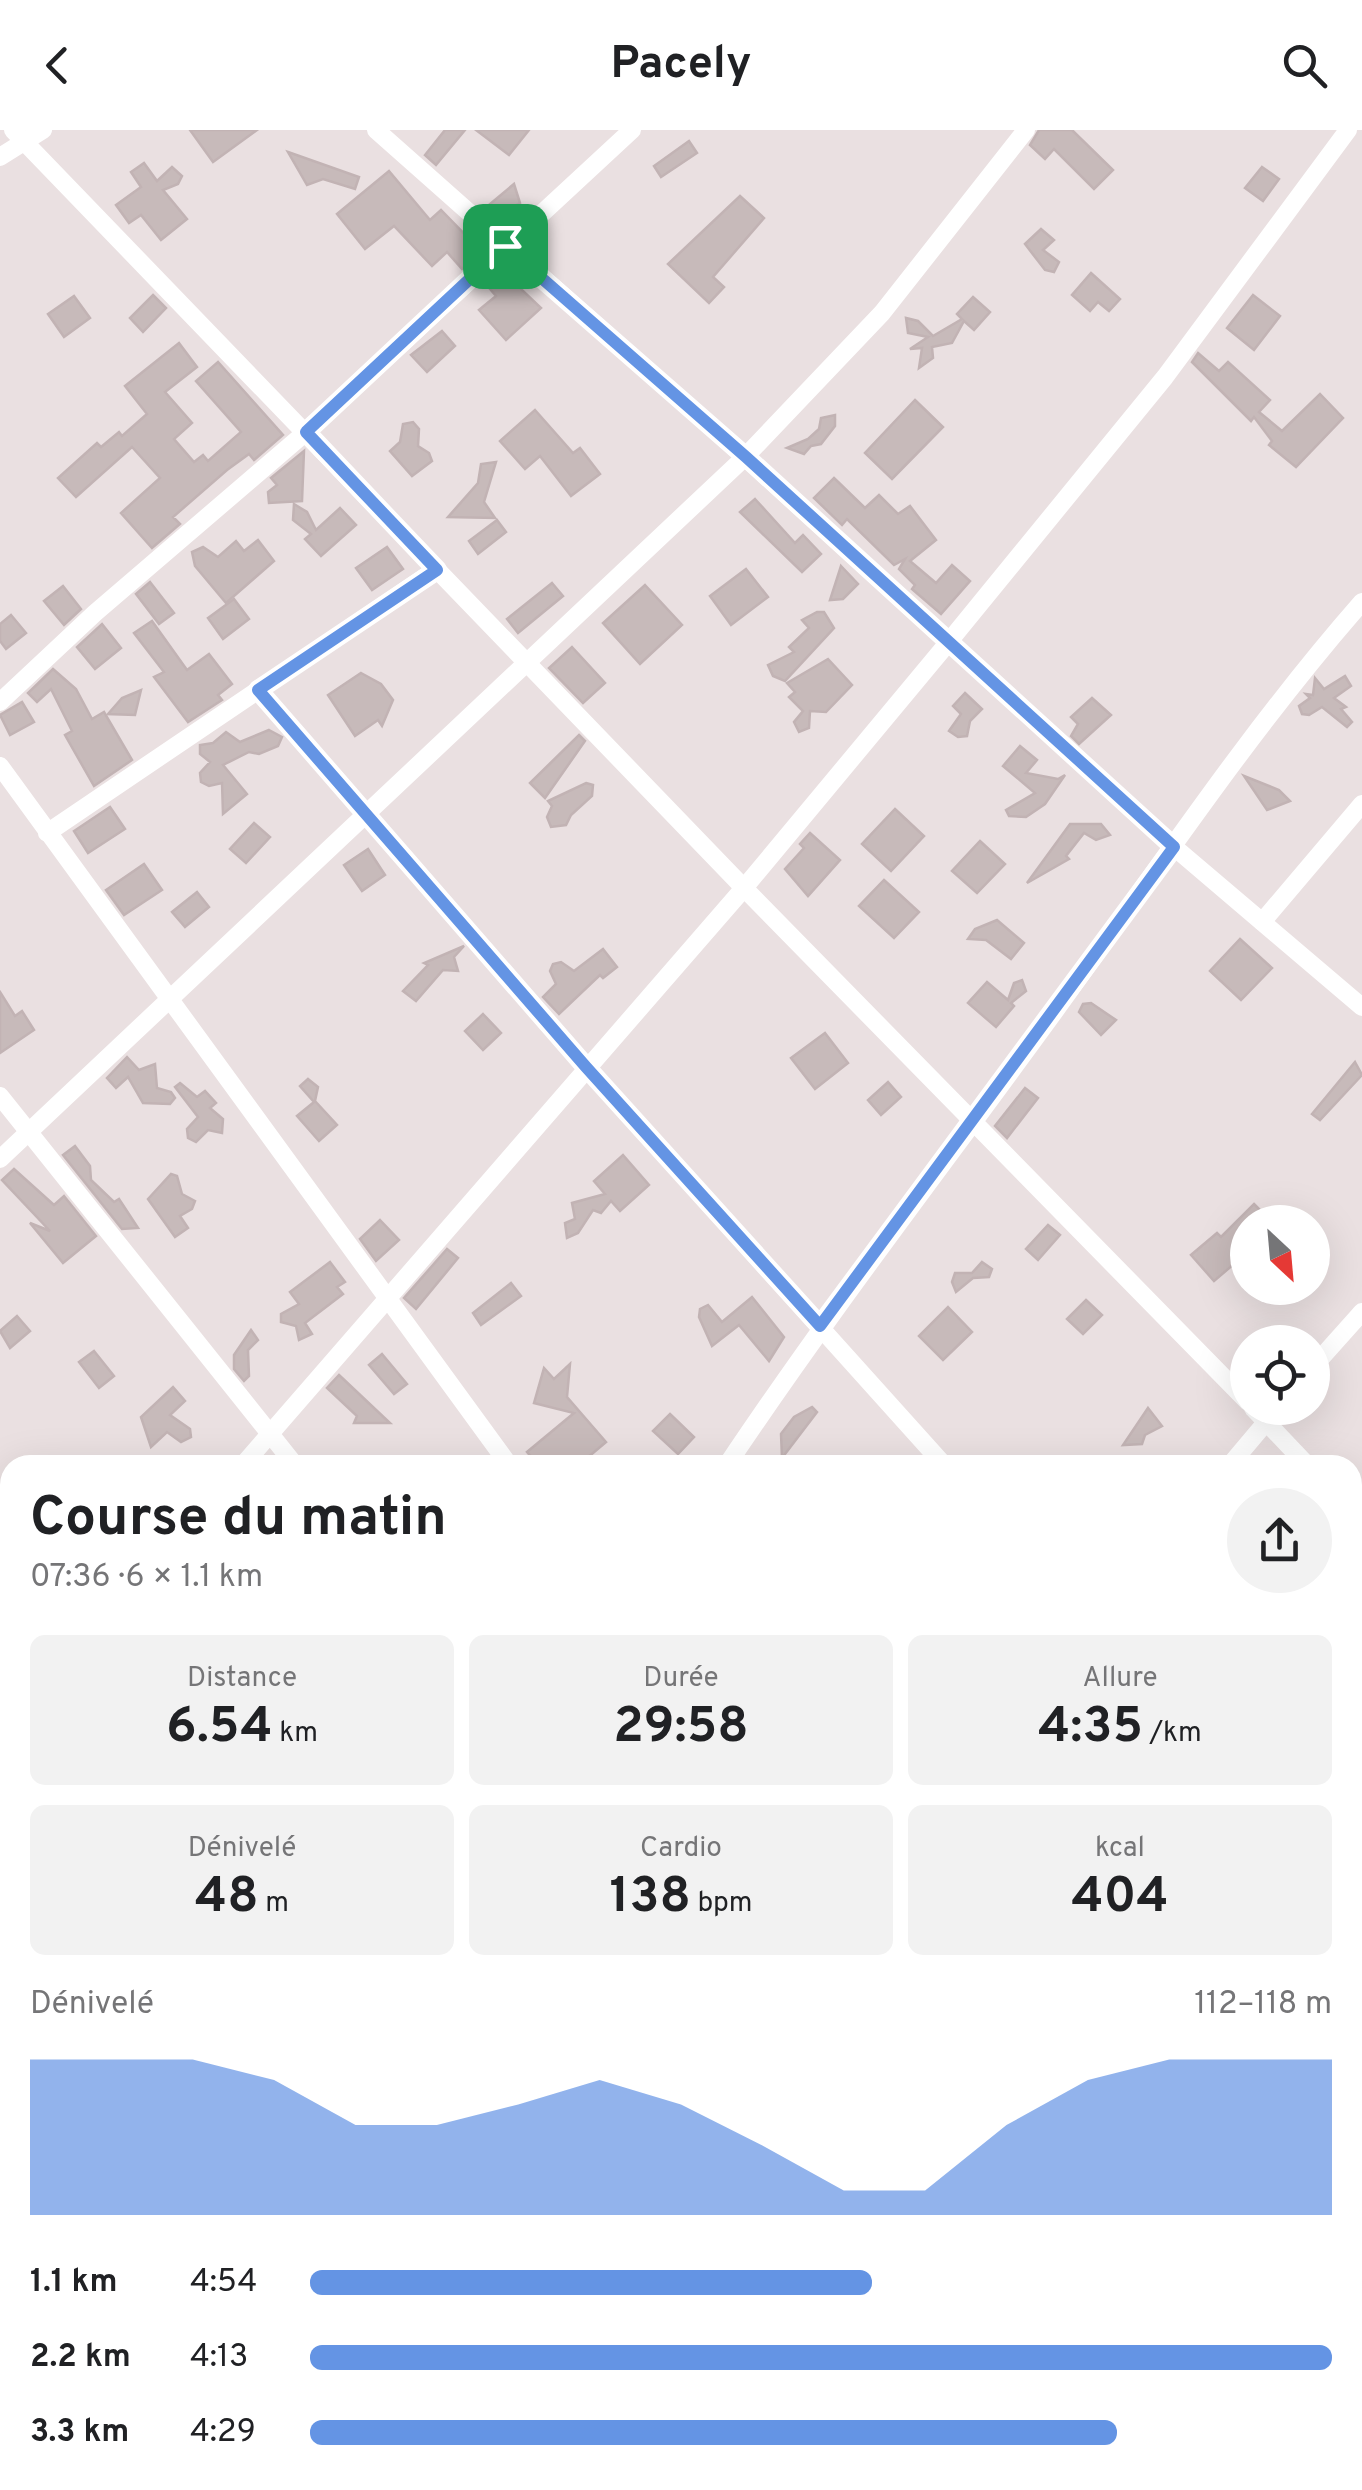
<!DOCTYPE html>
<html lang="fr">
<head>
<meta charset="utf-8">
<style>
  body { margin:0; font-family:Overpass,sans-serif; background:#f2f2f2; color:#202124; height:100vh; display:flex; flex-direction:column; font-size:38px; white-space:nowrap }
  * { box-sizing:border-box; margin:0 }
  p { font-size:32px; color:#757577 }
  .icon { flex:none; width:55px; height:55px; fill:none; stroke:currentColor; stroke-width:2; stroke-linecap:round; stroke-linejoin:round }
  .map { position:relative; flex:1; overflow:hidden }
  .sheet { position:absolute; left:0px; top:1325px; width:1362px; height:1035px; display:flex; flex-direction:column; background:#fff; border-radius:30px 30px 0 0; box-shadow:0 10px 40px #0002 }
  .sheet>* { flex:none }
  .needle { width:65px; rotate:154deg }
  .controls { position:absolute; left:1230px; top:1075px; display:grid; gap:20px }
  .controls a { display:grid; place-items:center; width:100px; height:100px; border-radius:50%; background:#fff; box-shadow:0 10px 40px #0002; font-size:50px }
  .pin { position:absolute; display:grid; place-items:center; width:85px; height:85px; color:#fff; margin:-42px; border-radius:20px; box-shadow:0 5px 15px #0006 }
  .round { display:grid; place-items:center; flex:none; width:105px; height:105px; border-radius:52px; background:#f2f2f2 }
  .overview { display:flex; align-items:center; justify-content:space-between; height:170px; padding:0 30px }
  h1 { font-size:55px; font-weight:700; line-height:75px }
  .stats { display:grid; grid-template-columns:repeat(3,1fr); gap:15px; height:170px; padding:10px 30px }
  .stats div { display:grid; align-content:center; border-radius:15px; background:#f2f2f2; text-align:center }
  .stats b { font-size:50px; font-weight:700 }
  .stats small { font-size:28px; font-weight:400 }
  .stats p { font-size:28px }
  .chart { height:280px; padding:20px 30px }
  .chart p { display:flex; justify-content:space-between }
  .chart svg { width:100%; height:180px; margin-top:10px; fill:#6494e4; opacity:.7 }
  ul { padding:0 30px; list-style:none; font-size:32px }
  li { display:grid; grid-template-columns:160px 120px 1fr; align-items:center; height:75px }
  li i { height:25px; border-radius:12px; background:#6494e4 }
  header { display:flex; justify-content:space-between; align-items:center; height:130px; padding:0 30px; background:#fff; font-size:45px; font-weight:700 }
  .map>svg:first-child { display:block }
  .building { fill:#c7baba; stroke:#c2b3b4; stroke-width:2.5 }
  .lines { fill:none; stroke-linecap:round; stroke-linejoin:round }
  .trunk-casing { stroke:#c3bebd; stroke-width:32 }
  .minor { stroke:#fff; stroke-width:18 }
  .tertiary { stroke:#fff; stroke-width:20 }
  .trunk { stroke:#7e544e; stroke-width:28 }
  .route-casing { stroke:#fff; stroke-width:20 }
  .route { stroke:#6494e4; stroke-width:12 }
</style>
</head>
<body>
<header><svg class="icon" aria-label="back" viewBox="0 0 24 24"><path d="M15 5l-7 7 7 7"/></svg>Pacely<svg class="icon" aria-label="search" viewBox="0 0 24 24"><circle cx="10" cy="10" r="6"/><path d="M15 15l6 6"/></svg></header>
<div class="map">
<svg width="1362" height="2360" viewBox="0 0 1362 2360">
  <rect width="100%" height="100%" fill="#eae0e1"/>
  <g class="building">
    <path d="M190 0H257L213 32Z"/>
    <path d="M445 0H465L436 35 425 25Z"/>
    <path d="M476 0H529L509 25Z"/>
    <path d="M1039 0H1072L1113 40 1094 59 1054 19 1045 29 1030 15Z"/>
    <path d="M689 11 697 23 661 47 654 36Z"/>
    <path d="M288 22 359 47 355 59 323 49 307 55Z"/>
    <path d="M144 33 157 51 172 37 182 46 178 54 163 60 187 89 161 110 141 85 129 93 116 75 141 57 131 42Z"/>
    <path d="M1262 37 1279 49 1263 71 1245 58Z"/>
    <path d="M389 41 430 90 441 80 478 118 477 126 462 139 447 122 432 136 394 96 365 119 337 84Z"/>
    <path d="M514 54 520 73 506 81 513 88 504 97 484 79Z"/>
    <path d="M740 66 764 88 713 147 724 157 709 173 668 134Z"/>
    <path d="M1041 99 1054 110 1043 120 1059 132 1054 142 1045 140 1025 114Z"/>
    <path d="M500 139 541 178 506 210 479 180 496 166 485 153Z"/>
    <path d="M1091 143 1120 169 1109 181 1098 172 1090 181 1072 165Z"/>
    <path d="M153 165 166 178 143 202 130 188Z"/>
    <path d="M1253 165 1280 186 1254 220 1227 198Z"/>
    <path d="M74 166 90 188 64 207 48 184Z"/>
    <path d="M973 167 990 182 974 200 964 191 952 213 932 217 933 228 919 238 922 218 910 219 928 207 908 203 906 188 918 191 933 206 962 189 957 184Z"/>
    <path d="M442 201 455 216 427 242 411 225Z"/>
    <path d="M179 213 197 237 165 262 192 293 174 309 194 332 203 325 208 331 241 302 196 251 218 232 283 305 254 330 249 324 227 340 173 387 180 394 152 418 121 383 160 348 132 317 76 367 58 348 97 313 101 317 119 302 122 306 147 284 125 256Z"/>
    <path d="M1198 223 1219 241 1228 232 1270 270 1259 282 1282 301 1320 264 1343 288 1296 337 1269 315 1272 311 1254 287 1251 291 1192 232Z"/>
    <path d="M915 270 943 297 892 349 865 323Z"/>
    <path d="M535 280 573 323 580 318 600 344 571 366 540 326 525 339 500 311Z"/>
    <path d="M835 285V296L821 314 811 316 804 324 787 318 808 309 819 299 821 288Z"/>
    <path d="M413 292 419 299 418 316 429 323 432 331 412 346 390 321 400 312 403 294Z"/>
    <path d="M304 321 302 371 269 373 268 362 277 355 271 348Z"/>
    <path d="M496 332 484 372 495 388 448 387 478 353 481 334Z"/>
    <path d="M834 348 865 378 879 365 898 384 910 376 936 410 910 431 936 453 952 435 970 451 941 484 912 459 915 455 899 439 905 429 894 435 847 389 842 395 814 368Z"/>
    <path d="M755 369 795 413 803 405 821 424 802 442 740 382Z"/>
    <path d="M294 374 307 382 316 400 340 378 356 395 321 426 305 409 311 404 293 390Z"/>
    <path d="M497 390 506 402 478 424 469 411Z"/>
    <path d="M258 410 274 431 226 473 195 436 192 422 203 417 218 427 236 411 244 421Z"/>
    <path d="M387 417 403 439 372 460 356 438Z"/>
    <path d="M841 436 858 454 843 469 830 470Z"/>
    <path d="M746 439 768 467 731 495 710 466Z"/>
    <path d="M150 452 174 483 159 494 136 464Z"/>
    <path d="M552 453 563 466 518 503 507 489Z"/>
    <path d="M645 455 682 495 640 534 603 493Z"/>
    <path d="M63 456 81 479 64 495 44 471Z"/>
    <path d="M234 469 249 489 223 509 208 488Z"/>
    <path d="M817 482H824L834 498 785 551 773 546 768 535 794 522 789 517 809 498 802 490Z"/>
    <path d="M11 485 26 503 6 519 0 511V494Z"/>
    <path d="M152 491 187 540 209 524 232 554 218 565 222 570 188 592 154 547 164 542 134 503Z"/>
    <path d="M102 494 121 518 95 539 77 517Z"/>
    <path d="M572 517 605 553 583 573 549 538Z"/>
    <path d="M828 529 852 555 826 582 810 581 809 598 799 602 794 592 803 581 789 567 795 562 787 553Z"/>
    <path d="M53 539 76 559 92 589 104 582 132 630 94 656 65 605 72 601 51 559 37 572 28 563Z"/>
    <path d="M361 543 381 554 393 570 382 596 378 590 355 606 328 565Z"/>
    <path d="M1345 546 1351 556 1334 568 1346 577 1341 579 1352 592 1347 597 1322 577 1309 585 1302 584 1299 576 1310 568 1306 564 1313 565 1315 548 1324 559Z"/>
    <path d="M141 560 135 585 108 584 122 568Z"/>
    <path d="M965 563 982 579 970 591 967 606 958 607 949 601 961 584 953 576Z"/>
    <path d="M1092 568 1111 585 1079 614 1071 606 1078 594 1071 587Z"/>
    <path d="M22 572 34 592 10 605 0 585Z"/>
    <path d="M269 600 282 607 278 616 259 624 249 622 223 635 247 664 223 684 222 653 209 656 201 652 200 643 210 632 200 624V615L213 613 226 602 240 612Z"/>
    <path d="M579 605 585 611 545 668 530 653Z"/>
    <path d="M1020 616 1037 630 1026 643 1058 649 1065 645 1045 674 1026 687 1009 686 1006 680 1035 663 1003 636Z"/>
    <path d="M1244 646 1279 660 1290 671 1267 680Z"/>
    <path d="M586 653 593 655 592 666 571 685 566 695 551 697 547 687 552 676 548 671Z"/>
    <path d="M110 677 125 699 88 723 74 701Z"/>
    <path d="M895 679 924 706 891 741 862 714Z"/>
    <path d="M254 693 270 707 246 733 230 719Z"/>
    <path d="M1070 694H1101L1110 705 1096 710 1084 703 1066 726 1069 729 1027 753Z"/>
    <path d="M810 703 840 730 808 766 785 739 804 718 800 714Z"/>
    <path d="M980 711 1005 734 977 763 952 741Z"/>
    <path d="M368 719 385 745 362 761 344 735Z"/>
    <path d="M144 734 162 760 124 785 106 760Z"/>
    <path d="M884 750 919 782 894 808 859 776Z"/>
    <path d="M197 762 209 777 185 797 172 782Z"/>
    <path d="M997 790 1024 813 1011 829 986 810 968 809 975 799Z"/>
    <path d="M1240 809 1272 838 1241 870 1210 841Z"/>
    <path d="M464 816 454 827 458 841 443 840 416 871 403 861 428 835 424 833Z"/>
    <path d="M603 819 617 837 603 848 600 845 559 884 543 867 556 854 550 841 553 834 561 832 574 841Z"/>
    <path d="M1022 850 1026 861 1011 873 1014 876 996 897 968 873 987 852 1008 870 1014 853Z"/>
    <path d="M0 862 15 886 22 881 34 900 0 923Z"/>
    <path d="M1091 873 1116 890 1101 905 1079 882 1083 874Z"/>
    <path d="M483 884 501 903 483 920 465 901Z"/>
    <path d="M825 903 848 933 815 959 791 928Z"/>
    <path d="M127 927 139 940 155 934 157 958 171 962 175 968 170 974 143 973 128 947 116 958 107 948Z"/>
    <path d="M1355 932 1362 945 1320 990 1312 984Z"/>
    <path d="M308 949 318 957 315 971 337 995 319 1011 297 986 314 972 300 956Z"/>
    <path d="M888 952 901 967 881 985 868 970Z"/>
    <path d="M180 953 197 967 205 961 216 973 210 978 223 989 222 1003 208 1000 196 1012 188 1008 187 999 198 987 175 957Z"/>
    <path d="M1025 958 1038 968 1007 1008 995 996Z"/>
    <path d="M75 1016 90 1036 91 1050 114 1072 119 1069 138 1098 122 1099 63 1025Z"/>
    <path d="M623 1025 649 1055 620 1081 611 1071 601 1083 593 1080 578 1103 567 1108 565 1093 575 1089 572 1073 605 1064 594 1051Z"/>
    <path d="M14 1039 54 1075 64 1066 96 1106 63 1133 30 1093 50 1101 2 1050Z"/>
    <path d="M171 1044 177 1046 182 1064 195 1071 192 1079 180 1086 188 1098 175 1107 148 1069Z"/>
    <path d="M1254 1074 1272 1092H1248V1122L1214 1151 1191 1125 1217 1103 1221 1107Z"/>
    <path d="M380 1090 399 1110 376 1131 360 1109Z"/>
    <path d="M1048 1095 1060 1105 1038 1130 1026 1119Z"/>
    <path d="M447 1119 458 1128 416 1179 404 1168Z"/>
    <path d="M330 1132 345 1152 337 1157 343 1164 305 1193 312 1204 299 1210 296 1196 281 1192V1184L299 1174 290 1162Z"/>
    <path d="M982 1132 992 1139 989 1147 973 1148 956 1162 952 1152 955 1143H972Z"/>
    <path d="M511 1153 521 1166 481 1195 473 1183Z"/>
    <path d="M752 1167 784 1207 769 1231 739 1195 712 1216 699 1187 700 1179 708 1175 722 1192Z"/>
    <path d="M1086 1170 1102 1185 1083 1204 1067 1189Z"/>
    <path d="M948 1177 972 1202 943 1230 919 1206Z"/>
    <path d="M17 1186 30 1201 10 1218 0 1201Z"/>
    <path d="M251 1200 258 1210 248 1220 249 1246 244 1251 234 1239V1225Z"/>
    <path d="M94 1221 114 1246 99 1258 79 1232Z"/>
    <path d="M382 1224 407 1254 394 1264 369 1235Z"/>
    <path d="M570 1234 567 1267 606 1312 580 1334 576 1329 568 1335H538L527 1322 574 1283 534 1273 544 1238 554 1249Z"/>
    <path d="M339 1245 390 1293H354L357 1286 327 1258Z"/>
    <path d="M173 1257 185 1271 170 1285 190 1299 191 1307 181 1312 167 1302 151 1317 141 1287Z"/>
    <path d="M812 1277 817 1282 782 1328 781 1304 794 1287Z"/>
    <path d="M1148 1278 1162 1296 1145 1305 1142 1314 1123 1315Z"/>
    <path d="M670 1284 694 1307 678 1324 653 1301Z"/>
  </g>
  <g class="lines">
    <defs>
      <g id="trunk">
        <path d="M0 1981 10 1987"/>
        <path d="M638 2350 655 2360"/>
      </g>
    </defs>
    <use href="#trunk" class="trunk-casing"/>
    <g class="minor">
      <path d="M13 0 744 758 1248 1272"/>
      <path d="M376 0 745 327 1174 717 1362 877"/>
      <path d="M0 27 43 0"/>
      <path d="M258 560 586 937 944 1335"/>
      <path d="M0 572 95 483 306 302 632 0"/>
      <path d="M0 636 509 1335"/>
      <path d="M47 703 437 439"/>
      <path d="M1262 792 1362 674"/>
      <path d="M0 966 295 1335"/>
      <path d="M0 1029 745 327 882 183 1026 0"/>
      <path d="M1312 1238 1362 1182"/>
      <path d="M1253 1278 1307 1335"/>
      <path d="M243 1335 744 758 947 514 1165 247 1348 0"/>
      <path d="M727 1335C830 1181 943 1035 1052 885 1153 746 1248 602 1362 472"/>
      <path d="M1230 1335 1278 1278"/>
      <path d="M1352 1383 1362 1393"/>
      <path d="M0 1543 10 1557"/>
      <path d="M0 1610 10 1598"/>
      <path d="M1331 2350 1347 2360"/>
      <path d="M395 2360 405 2350"/>
    </g>
    <g class="tertiary">
      <path d="M1352 2004 1362 1993"/>
      <path d="M1046 2360 1054 2350"/>
    </g>
    <use href="#trunk" class="trunk"/>
  </g>
  <g class="lines">
    <defs>
      <path id="route" d="M505 116 746 327 1174 717 820 1196 586 937 258 560 437 440 306 302Z"/>
    </defs>
    <use href="#route" class="route-casing"/>
    <use href="#route" class="route"/>
  </g>
</svg>
<div class="controls">
<a><svg class="needle" viewBox="-14 -14 28 28"><path d="M0-13l5 13h-10z" fill="#e53935"/><path d="M0 13l5-13h-10z" fill="#757577"/></svg></a>
<a><svg class="icon" aria-label="locate" viewBox="0 0 24 24"><circle cx="12" cy="12" r="6"/><path d="M12 2v4M12 18v4M2 12h4M18 12h4"/></svg></a>
</div>
<div class="pin" style="left:505px;top:116px;background:#1e9e55"><svg class="icon" aria-label="arrive" viewBox="0 0 24 24"><path d="M6 21V4h12l-3 4 3 4H6"/></svg></div>
<section class="sheet">
<div class="overview"><div><h1>Course du matin</h1><p>07:36 · 6 × 1.1 km</p></div><a class="round"><svg class="icon" aria-label="share" viewBox="0 0 24 24"><path d="M12 15V3M7 8l5-5 5 5M5 13v7h14v-7"/></svg></a></div>
<div class="stats">
<div><p>Distance</p><b>6.54<small> km</small></b></div>
<div><p>Durée</p><b>29:58</b></div>
<div><p>Allure</p><b>4:35<small> /km</small></b></div>
</div>
<div class="stats">
<div><p>Dénivelé</p><b>48<small> m</small></b></div>
<div><p>Cardio</p><b>138<small> bpm</small></b></div>
<div><p>kcal</p><b>404</b></div>
</div>
<div class="chart"><p><span>Dénivelé</span>112–118 m</p>
<svg viewBox="0 0 160 44" preserveAspectRatio="none"><path d="M0 44V6L10 6L20 6L30 11L40 22L50 22L60 17L70 11L80 17L90 27L100 38L110 38L120 22L130 11L140 6L150 6L160 6V44z"/></svg>
</div>
<ul>
<li><b>1.1 km</b>4:54<i style="width:55%"></i></li>
<li><b>2.2 km</b>4:13<i style="width:100%"></i></li>
<li><b>3.3 km</b>4:29<i style="width:79%"></i></li>
</ul>
</section>
</div>
</body>
</html>
